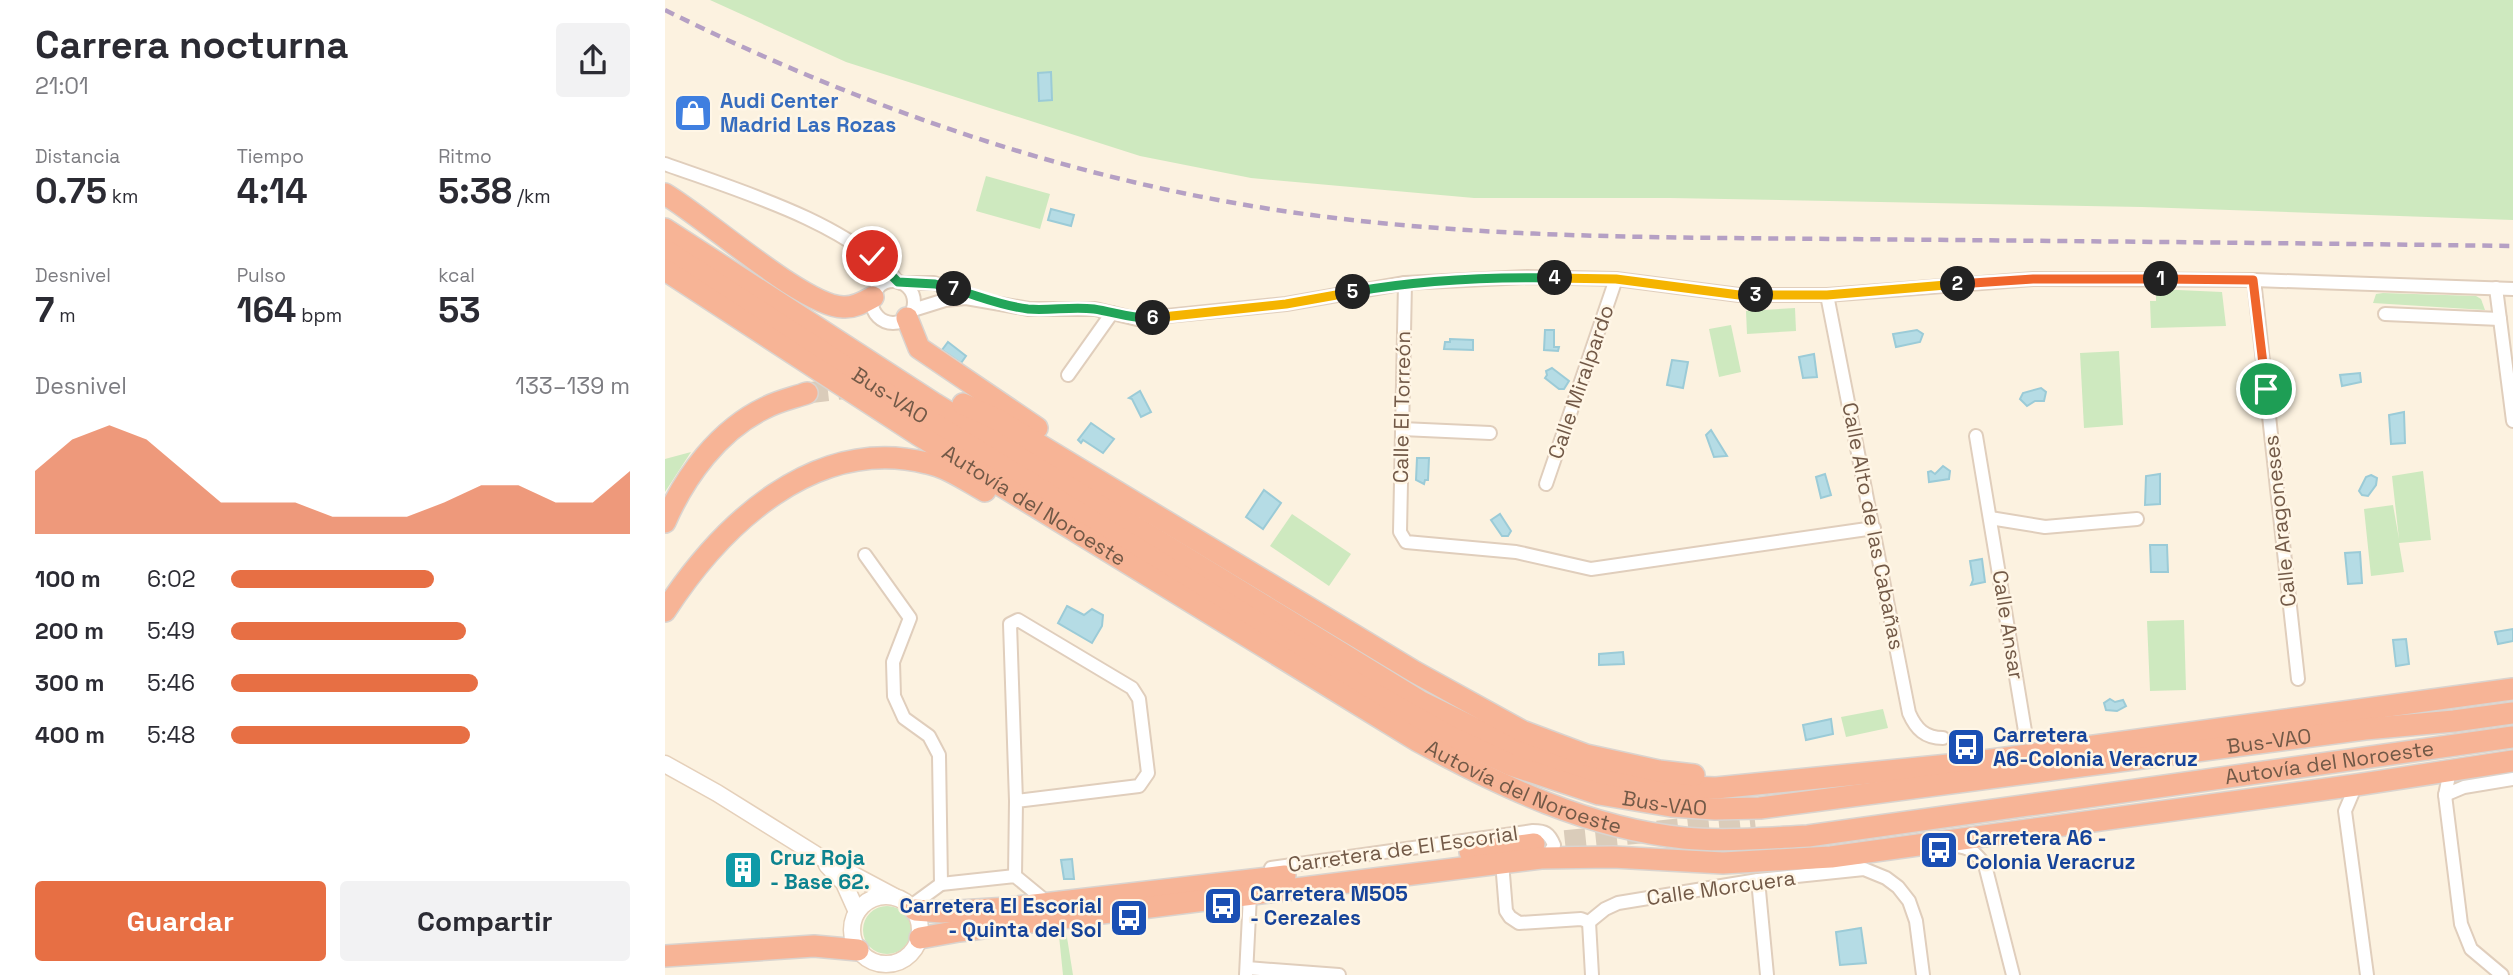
<!DOCTYPE html>
<html lang="es">
<head>
<meta charset="utf-8">
<style>
  body { margin:0; font-family:"Space Grotesk",sans-serif; background:#f2f2f3; color:#2b2b33; height:100vh; display:flex; flex-direction:column; font-size:26px; white-space:nowrap }
  * { box-sizing:border-box; margin:0 }
  p { font-size:23px; color:#7c7c81 }
  .icon { flex:none; width:38px; height:38px; fill:none; stroke:currentColor; stroke-width:2; stroke-linecap:round; stroke-linejoin:round }
  .map { position:relative; flex:1; overflow:hidden }
  .details { display:flex; flex-direction:column; background:#fff; width:665px }
  .details>* { flex:none }
  .pin { position:absolute; display:grid; place-items:center; width:60px; height:60px; color:#fff; margin:-30px; border:4px solid #fff; border-radius:50%; box-shadow:0 2px 7px #0007 }
  .km { position:absolute; width:35px; height:35px; margin:-18px; border-radius:50%; background:#222; color:#fff; font-size:19px; line-height:35px; text-align:center }
  .round { display:grid; place-items:center; flex:none; width:74px; height:74px; border-radius:7px; background:#f2f2f3 }
  .head { display:flex; align-items:center; justify-content:space-between; height:119px; padding:0 35px }
  h1 { font-size:38px; font-weight:600; line-height:52px }
  .figures { display:grid; grid-template-columns:repeat(3,1fr); gap:10px; height:119px; padding:7px 35px }
  .figures div { display:grid; align-content:center }
  .figures b { font-size:35px; font-weight:600 }
  .figures small { font-size:19px; font-weight:400 }
  .figures p { font-size:19px }
  .chart { height:196px; padding:14px 35px }
  .chart p { display:flex; justify-content:space-between }
  .chart svg { width:100%; height:126px; margin-top:7px; fill:#e76f44; opacity:.7 }
  .button { display:flex; gap:14px; margin-top:auto; padding:14px 35px }
  .button a { flex:1; height:80px; border-radius:7px; background:#e76f44; color:#fff; font-size:28px; font-weight:600; line-height:80px; text-align:center }
  .button a+a { background:#f2f2f3; color:#2b2b33 }
  ul { padding:0 35px; list-style:none; font-size:23px }
  li { display:grid; grid-template-columns:112px 84px 1fr; align-items:center; height:52px }
  li i { height:18px; border-radius:9px; background:#e76f44 }
  main { display:flex; flex:1; min-height:0 }
  .map>svg:first-child { display:block }
  .green { fill:#cee9bf }
  .water { fill:#b5dce5; stroke:#9bcbd7; stroke-width:2 }
  .lines { fill:none; stroke-linecap:round; stroke-linejoin:round }
  .highway-tunnel { stroke:#daccba; stroke-width:21; stroke-dasharray:21 10; stroke-linecap:butt }
  .street-casing { stroke:#e0cebc; stroke-width:16 }
  .secondary-casing { stroke:#e5d0ba; stroke-width:19 }
  .highway-casing { stroke:#dad4cf; stroke-width:24 }
  .street { stroke:#fff; stroke-width:12 }
  .secondary { stroke:#fff; stroke-width:16 }
  .highway { stroke:#f7b496; stroke-width:21 }
  .rail { stroke:#b5a0c4; stroke-width:4.5; stroke-dasharray:10 7; stroke-linecap:butt }
  .split-1-casing { stroke:#fff; stroke-width:14 }
  .split-2-casing { stroke:#fff; stroke-width:14 }
  .split-3-casing { stroke:#fff; stroke-width:14 }
  .split-4-casing { stroke:#fff; stroke-width:14 }
  .split-5-casing { stroke:#fff; stroke-width:14 }
  .split-6-casing { stroke:#fff; stroke-width:14 }
  .split-7-casing { stroke:#fff; stroke-width:14 }
  .split-8-casing { stroke:#fff; stroke-width:14 }
  .split-1 { stroke:#f0652b; stroke-width:9 }
  .split-2 { stroke:#f0652b; stroke-width:9 }
  .split-3 { stroke:#f5b400; stroke-width:9 }
  .split-4 { stroke:#f5b400; stroke-width:9 }
  .split-5 { stroke:#22a559; stroke-width:9 }
  .split-6 { stroke:#f5b400; stroke-width:9 }
  .split-7 { stroke:#22a559; stroke-width:9 }
  .split-8 { stroke:#22a559; stroke-width:9 }
  .labels { text-anchor:middle; stroke-width:5; stroke-linejoin:round; paint-order:stroke }
  .shop-label { font-size:21px; font-weight:bold; fill:#366cbe; stroke:#fff6e6; text-anchor:start }
  .street-label { font-size:21px; fill:#725947; stroke:#fff6e6 }
  .transit-label { font-size:21px; font-weight:bold; fill:#164399; stroke:#fff6e6; text-anchor:start }
  .culture-label { font-size:21px; font-weight:bold; fill:#0d838f; stroke:#fff6e6; text-anchor:start }
</style>
</head>
<body>
<main>
<section class="details">
<div class="head"><div><h1>Carrera nocturna</h1><p>21:01</p></div><a class="round"><svg class="icon" aria-label="share" viewBox="0 0 24 24"><path d="M12 15V3M7 8l5-5 5 5M5 13v7h14v-7"/></svg></a></div>
<div class="figures">
<div><p>Distancia</p><b>0.75<small> km</small></b></div>
<div><p>Tiempo</p><b>4:14</b></div>
<div><p>Ritmo</p><b>5:38<small> /km</small></b></div>
</div>
<div class="figures">
<div><p>Desnivel</p><b>7<small> m</small></b></div>
<div><p>Pulso</p><b>164<small> bpm</small></b></div>
<div><p>kcal</p><b>53</b></div>
</div>
<div class="chart"><p><span>Desnivel</span>133–139 m</p>
<svg viewBox="0 0 160 44" preserveAspectRatio="none"><path d="M0 44V22L10 11L20 6L30 11L40 22L50 33L60 33L70 33L80 38L90 38L100 38L110 33L120 27L130 27L140 33L150 33L160 22V44z"/></svg>
</div>
<ul>
<li><b>100 m</b>6:02<i style="width:51%"></i></li>
<li><b>200 m</b>5:49<i style="width:59%"></i></li>
<li><b>300 m</b>5:46<i style="width:62%"></i></li>
<li><b>400 m</b>5:48<i style="width:60%"></i></li>
</ul>
<div class="button"><a>Guardar</a><a>Compartir</a></div>
</section>
<div class="map">
<svg width="1848" height="975" viewBox="0 0 1848 975">
  <rect width="100%" height="100%" fill="#fcf2e0"/>
  <g class="green">
    <path d="M45 0H1848V220L1477 207 1005 198H809L586 178 475 156 181 62Z"/>
    <path d="M321 176 385 194 375 229 311 211Z"/>
    <path d="M1491 289 1557 292 1561 326 1486 328 1485 301H1491Z"/>
    <path d="M1718 293 1811 296 1816 299 1820 310 1708 303 1711 294Z"/>
    <path d="M1130 308 1131 331 1082 334 1081 311Z"/>
    <path d="M1066 325 1076 372 1054 377 1044 329Z"/>
    <path d="M1454 351 1458 425 1419 428 1415 353Z"/>
    <path d="M26 452 0 492V459Z"/>
    <path d="M1758 471 1766 540 1734 543 1739 572 1706 576 1699 509 1728 505 1734 539 1727 476Z"/>
    <path d="M627 514 686 554 664 586 605 546Z"/>
    <path d="M1519 620 1521 690 1485 691 1482 621Z"/>
    <path d="M1218 709 1223 728 1181 737 1176 717Z"/>
    <circle cx="222" cy="930" r="24"/>
    <path d="M393 926 401 931 408 975H398Z"/>
  </g>
  <g class="water">
    <path d="M386 72 387 100 374 101 373 73Z"/>
    <path d="M386 209 409 215 406 226 383 220Z"/>
    <path d="M880 330H889V347H894L893 351 879 350Z"/>
    <path d="M1252 330 1258 334 1255 342 1231 347 1228 334Z"/>
    <path d="M785 339 808 340V350L779 349 780 342H785Z"/>
    <path d="M283 342 301 356 296 363 277 350Z"/>
    <path d="M1149 354 1152 377 1138 378 1134 357Z"/>
    <path d="M1007 360 1023 362 1018 388 1002 385Z"/>
    <path d="M887 368 904 381 899 389H894L880 378 882 375 881 371Z"/>
    <path d="M1695 373 1696 382 1677 386 1675 375Z"/>
    <path d="M1376 388 1381 392 1379 401H1370L1362 406 1355 399 1358 393Z"/>
    <path d="M475 391 486 412 476 417 467 399 464 398Z"/>
    <path d="M1739 412 1740 443 1726 444 1724 415Z"/>
    <path d="M426 423 449 439 438 453 418 440 416 443 413 440Z"/>
    <path d="M1046 430 1062 456 1049 457 1041 435Z"/>
    <path d="M752 458H764L763 480H760L759 484 751 480Z"/>
    <path d="M1278 466 1285 471 1284 479 1264 482 1263 472 1266 471 1270 474Z"/>
    <path d="M1160 474 1166 495 1156 498 1151 477Z"/>
    <path d="M1495 474V504L1480 505 1481 476Z"/>
    <path d="M1706 475 1712 478 1711 485 1703 496 1697 495 1694 491 1701 477Z"/>
    <path d="M599 490 616 503 598 529 581 517Z"/>
    <path d="M835 514 846 531 843 536H837L826 520Z"/>
    <path d="M1485 545H1502L1503 572H1486Z"/>
    <path d="M1695 552 1697 583 1683 584 1680 553Z"/>
    <path d="M1317 559 1320 582 1306 585 1308 580 1305 561Z"/>
    <path d="M402 606 419 615 427 609 438 615 437 626 427 643 393 623Z"/>
    <path d="M1848 629V641L1833 644 1830 632Z"/>
    <path d="M1741 639 1744 664 1731 666 1728 640Z"/>
    <path d="M958 652 959 664 934 665V654Z"/>
    <path d="M1445 699 1450 702 1458 700 1461 706 1452 711 1441 710 1439 703Z"/>
    <path d="M1166 719 1168 734 1141 740 1138 725Z"/>
    <path d="M407 859 409 879H399L396 860Z"/>
    <path d="M1196 928 1201 963 1175 965 1171 932Z"/>
  </g>
  <g class="lines">
    <g class="highway-tunnel">
      <path d="M142 393 193 387"/>
      <path d="M869 844 1090 821"/>
    </g>
    <defs>
      <g id="street">
        <path d="M0 164C72 190 185 223 233 282"/>
        <path d="M198 251 213 288"/>
        <path d="M1589 280 1633 679"/>
        <circle cx="228" cy="302" r="21"/>
        <path d="M236 283H269L305 295"/>
        <path d="M740 283 735 532 741 542 851 552 926 569 1209 528"/>
        <path d="M1831 288 1848 421"/>
        <path d="M1162 295 1244 713C1251 729 1260 738 1278 738"/>
        <path d="M248 310 280 300 301 298 364 309H430L472 319 621 304 740 283 862 277 951 279 1074 295H1162L1368 279 1589 280 1848 289"/>
        <path d="M1720 314 1835 319"/>
        <path d="M403 375 447 313"/>
        <path d="M737 429 825 433"/>
        <path d="M1311 436 1360 731"/>
        <path d="M881 484 951 279"/>
        <path d="M1325 518 1380 527 1472 519"/>
        <path d="M200 555 245 618 228 662 229 696 239 718 264 736 274 755 276 884 246 906"/>
        <path d="M1785 771 1780 795 1796 924 1806 949 1837 975"/>
        <path d="M1691 785 1680 811 1702 975"/>
        <path d="M1780 795 1799 787 1848 779"/>
        <path d="M1291 846C1306 847 1311 854 1320 865L1348 975"/>
        <path d="M837 862 841 911 845 917 854 923 916 919 924 922 940 909 953 903 1093 880 1199 869 1221 878 1233 887 1244 901 1251 921 1258 975"/>
        <path d="M606 868 868 831C880 831 884 833 889 845L885 852 877 857"/>
        <path d="M350 876 351 801 345 624 353 620 467 688 474 699 483 773 474 786 351 801"/>
        <path d="M1093 880 1102 975"/>
        <path d="M276 884 350 876 384 904"/>
        <path d="M924 922 927 975"/>
        <path d="M582 968 674 975"/>
        <path d="M581 975 585 895"/>
      </g>
      <g id="secondary">
        <path d="M0 764 52 793 153 856 230 897"/>
        <path d="M162 865 179 883 192 912"/>
        <circle cx="221" cy="930" r="34"/>
      </g>
      <g id="highway">
        <path d="M0 194C41 218 138 306 178 307 189 308 199 302 208 297"/>
        <path d="M0 229 270 404 756 702 843 745 915 770 994 786 1051 788 1304 763 1848 689"/>
        <path id="s1" d="M0 250 261 419 704 691 782 735 846 765 934 794 1006 806 1050 809 1095 808 1700 729 1789 721 1848 713"/>
        <path id="s2" d="M0 270 252 434 753 741C837 787 923 828 1019 838 1060 842 1102 838 1143 836L1848 737"/>
        <path d="M242 318 254 348 372 428"/>
        <path d="M298 404 333 420 750 672 857 731 921 755 994 771 1029 775"/>
        <path d="M0 522C20 476 54 430 100 408 113 401 128 398 142 393"/>
        <path d="M0 611C56 525 149 435 262 463 282 467 302 481 320 491"/>
        <path d="M805 852 869 844"/>
        <path d="M250 910 277 912 344 908 620 876"/>
        <path d="M255 938 294 931 876 858 948 857 1058 863 1166 857 1691 785 1848 761"/>
        <path d="M0 956 149 946 193 950"/>
      </g>
    </defs>
    <use href="#street" class="street-casing"/>
    <use href="#secondary" class="secondary-casing"/>
    <use href="#highway" class="highway-casing"/>
    <use href="#street" class="street"/>
    <use href="#secondary" class="secondary"/>
    <use href="#highway" class="highway"/>
    <path class="rail" d="M0 10C175 97 361 164 553 200 760 239 967 237 1176 239 1400 241 1624 243 1848 246"/>
  </g>
  <g class="lines">
    <defs>
      <path id="split-1" d="M1496 279 1588 280 1601 389"/>
      <path id="split-2" d="M1293 284 1368 279H1496"/>
      <path id="split-3" d="M1091 295H1162L1293 284"/>
      <path id="split-4" d="M890 278 951 279 1074 295H1091"/>
      <path id="split-5" d="M688 292C755 280 822 277 890 278"/>
      <path id="split-6" d="M488 318 621 304 688 292"/>
      <path id="split-7" d="M289 289C314 296 337 306 363 309 385 311 407 306 429 309 449 312 466 319 488 318"/>
      <path id="split-8" d="M207 256 233 282 270 284 289 289"/>
    </defs>
    <use href="#split-1" class="split-1-casing"/>
    <use href="#split-2" class="split-2-casing"/>
    <use href="#split-3" class="split-3-casing"/>
    <use href="#split-4" class="split-4-casing"/>
    <use href="#split-5" class="split-5-casing"/>
    <use href="#split-6" class="split-6-casing"/>
    <use href="#split-7" class="split-7-casing"/>
    <use href="#split-8" class="split-8-casing"/>
    <use href="#split-1" class="split-1"/>
    <use href="#split-2" class="split-2"/>
    <use href="#split-3" class="split-3"/>
    <use href="#split-4" class="split-4"/>
    <use href="#split-5" class="split-5"/>
    <use href="#split-6" class="split-6"/>
    <use href="#split-7" class="split-7"/>
    <use href="#split-8" class="split-8"/>
  </g>
  <defs>
    <symbol id="shop-square" viewBox="-11 -11 22 22"><rect x="-9" y="-9" width="18" height="18" rx="4" fill="#3f7fe0" stroke="#fff6e6"/><path d="M-5-2.5h2.3a2.7 3.5 0 0 1 5.4 0H5L5.5 6h-11ZM-1.5-2.5h3a1.5 2.3 0 0 0-3 0Z" fill="#fff"/></symbol>
    <symbol id="bus-square" viewBox="-11 -11 22 22"><rect x="-9" y="-9" width="18" height="18" rx="4" fill="#1a4fb4" stroke="#fff6e6"/><path d="M-5-6H5V4H4V6H2V4H-2V6H-4V4H-5ZM-3.5-4V0h7V-4ZM-3.5 1.2v1.5H-2V1.2ZM2 1.2v1.5H3.5V1.2Z" fill="#fff"/></symbol>
    <symbol id="building-square" viewBox="-11 -11 22 22"><rect x="-9" y="-9" width="18" height="18" rx="4" fill="#0f9aa8" stroke="#fff6e6"/><path d="M-4-6H4V6H1V3H-1V6H-4ZM-2.5-4.3h1.7v1.8h-1.7ZM.8-4.3h1.7v1.8H.8ZM-2.5-1h1.7V.8h-1.7ZM.8-1h1.7V.8H.8Z" fill="#fff"/></symbol>
  </defs>
  <g fill-rule="evenodd">
    <use href="#shop-square" x="6" y="91" width="44" height="44"/>
    <use href="#bus-square" x="1279" y="725" width="44" height="44"/>
    <use href="#bus-square" x="1252" y="828" width="44" height="44"/>
    <use href="#building-square" x="56" y="848" width="44" height="44"/>
    <use href="#bus-square" x="536" y="884" width="44" height="44"/>
    <use href="#bus-square" x="442" y="896" width="44" height="44"/>
  </g>
  <g class="labels">
    <g class="shop-label">
      <text x="55" y="108">Audi Center<tspan x="55" dy="24">Madrid Las Rozas</tspan></text>
    </g>
    <g class="street-label">
      <text transform="translate(916 382) rotate(-71)" y="7">Calle Miralpardo</text>
      <text dy="7" stroke="none"><textPath href="#s1" startOffset="268">Bus-VAO</textPath></text>
      <text transform="translate(737 407) rotate(-89)" y="7">Calle El Torreón</text>
      <text dy="7" stroke="none"><textPath href="#s2" startOffset="438">Autovía del Noroeste</textPath></text>
      <text transform="translate(1615 521) rotate(-96)" y="7">Calle Aragoneses</text>
      <text transform="translate(1208 526) rotate(79)" y="7">Calle Alto de las Cabañas</text>
      <text transform="translate(1343 625) rotate(81)" y="7">Calle Ansar</text>
      <text dy="7" stroke="none"><textPath href="#s1" startOffset="1759">Bus-VAO</textPath></text>
      <text dy="7" stroke="none"><textPath href="#s2" startOffset="1824">Autovía del Noroeste</textPath></text>
      <text dy="7" stroke="none"><textPath href="#s2" startOffset="1004">Autovía del Noroeste</textPath></text>
      <text dy="7" stroke="none"><textPath href="#s1" startOffset="1150">Bus-VAO</textPath></text>
      <text transform="translate(738 849) rotate(-8)" y="7">Carretera de El Escorial</text>
      <text transform="translate(1056 888) rotate(-8)" y="7">Calle Morcuera</text>
    </g>
    <g class="transit-label">
      <text x="1328" y="742">Carretera<tspan x="1328" dy="24">A6-Colonia Veracruz</tspan></text>
      <text x="1301" y="845">Carretera A6 -<tspan x="1301" dy="24">Colonia Veracruz</tspan></text>
      <text x="585" y="901">Carretera M505<tspan x="585" dy="24">- Cerezales</tspan></text>
      <text x="437" y="913" text-anchor="end">Carretera El Escorial<tspan x="437" dy="24">- Quinta del Sol</tspan></text>
    </g>
    <g class="culture-label">
      <text x="105" y="865">Cruz Roja<tspan x="105" dy="24">- Base 62.</tspan></text>
    </g>
  </g>
</svg>
<div class="pin" style="left:1601px;top:389px;background:#1e9e55"><svg class="icon" aria-label="arrive" viewBox="0 0 24 24"><path d="M6 21V4h12l-3 4 3 4H6"/></svg></div>
<div class="pin" style="left:207px;top:256px;background:#d93025"><svg class="icon" aria-label="check" viewBox="0 0 24 24"><path d="M5 12l5 5 9-10"/></svg></div>
<b class="km" style="left:1496px;top:279px">1</b>
<b class="km" style="left:1293px;top:284px">2</b>
<b class="km" style="left:1091px;top:295px">3</b>
<b class="km" style="left:890px;top:278px">4</b>
<b class="km" style="left:688px;top:292px">5</b>
<b class="km" style="left:488px;top:318px">6</b>
<b class="km" style="left:289px;top:289px">7</b>
</div>
</main>
</body>
</html>
